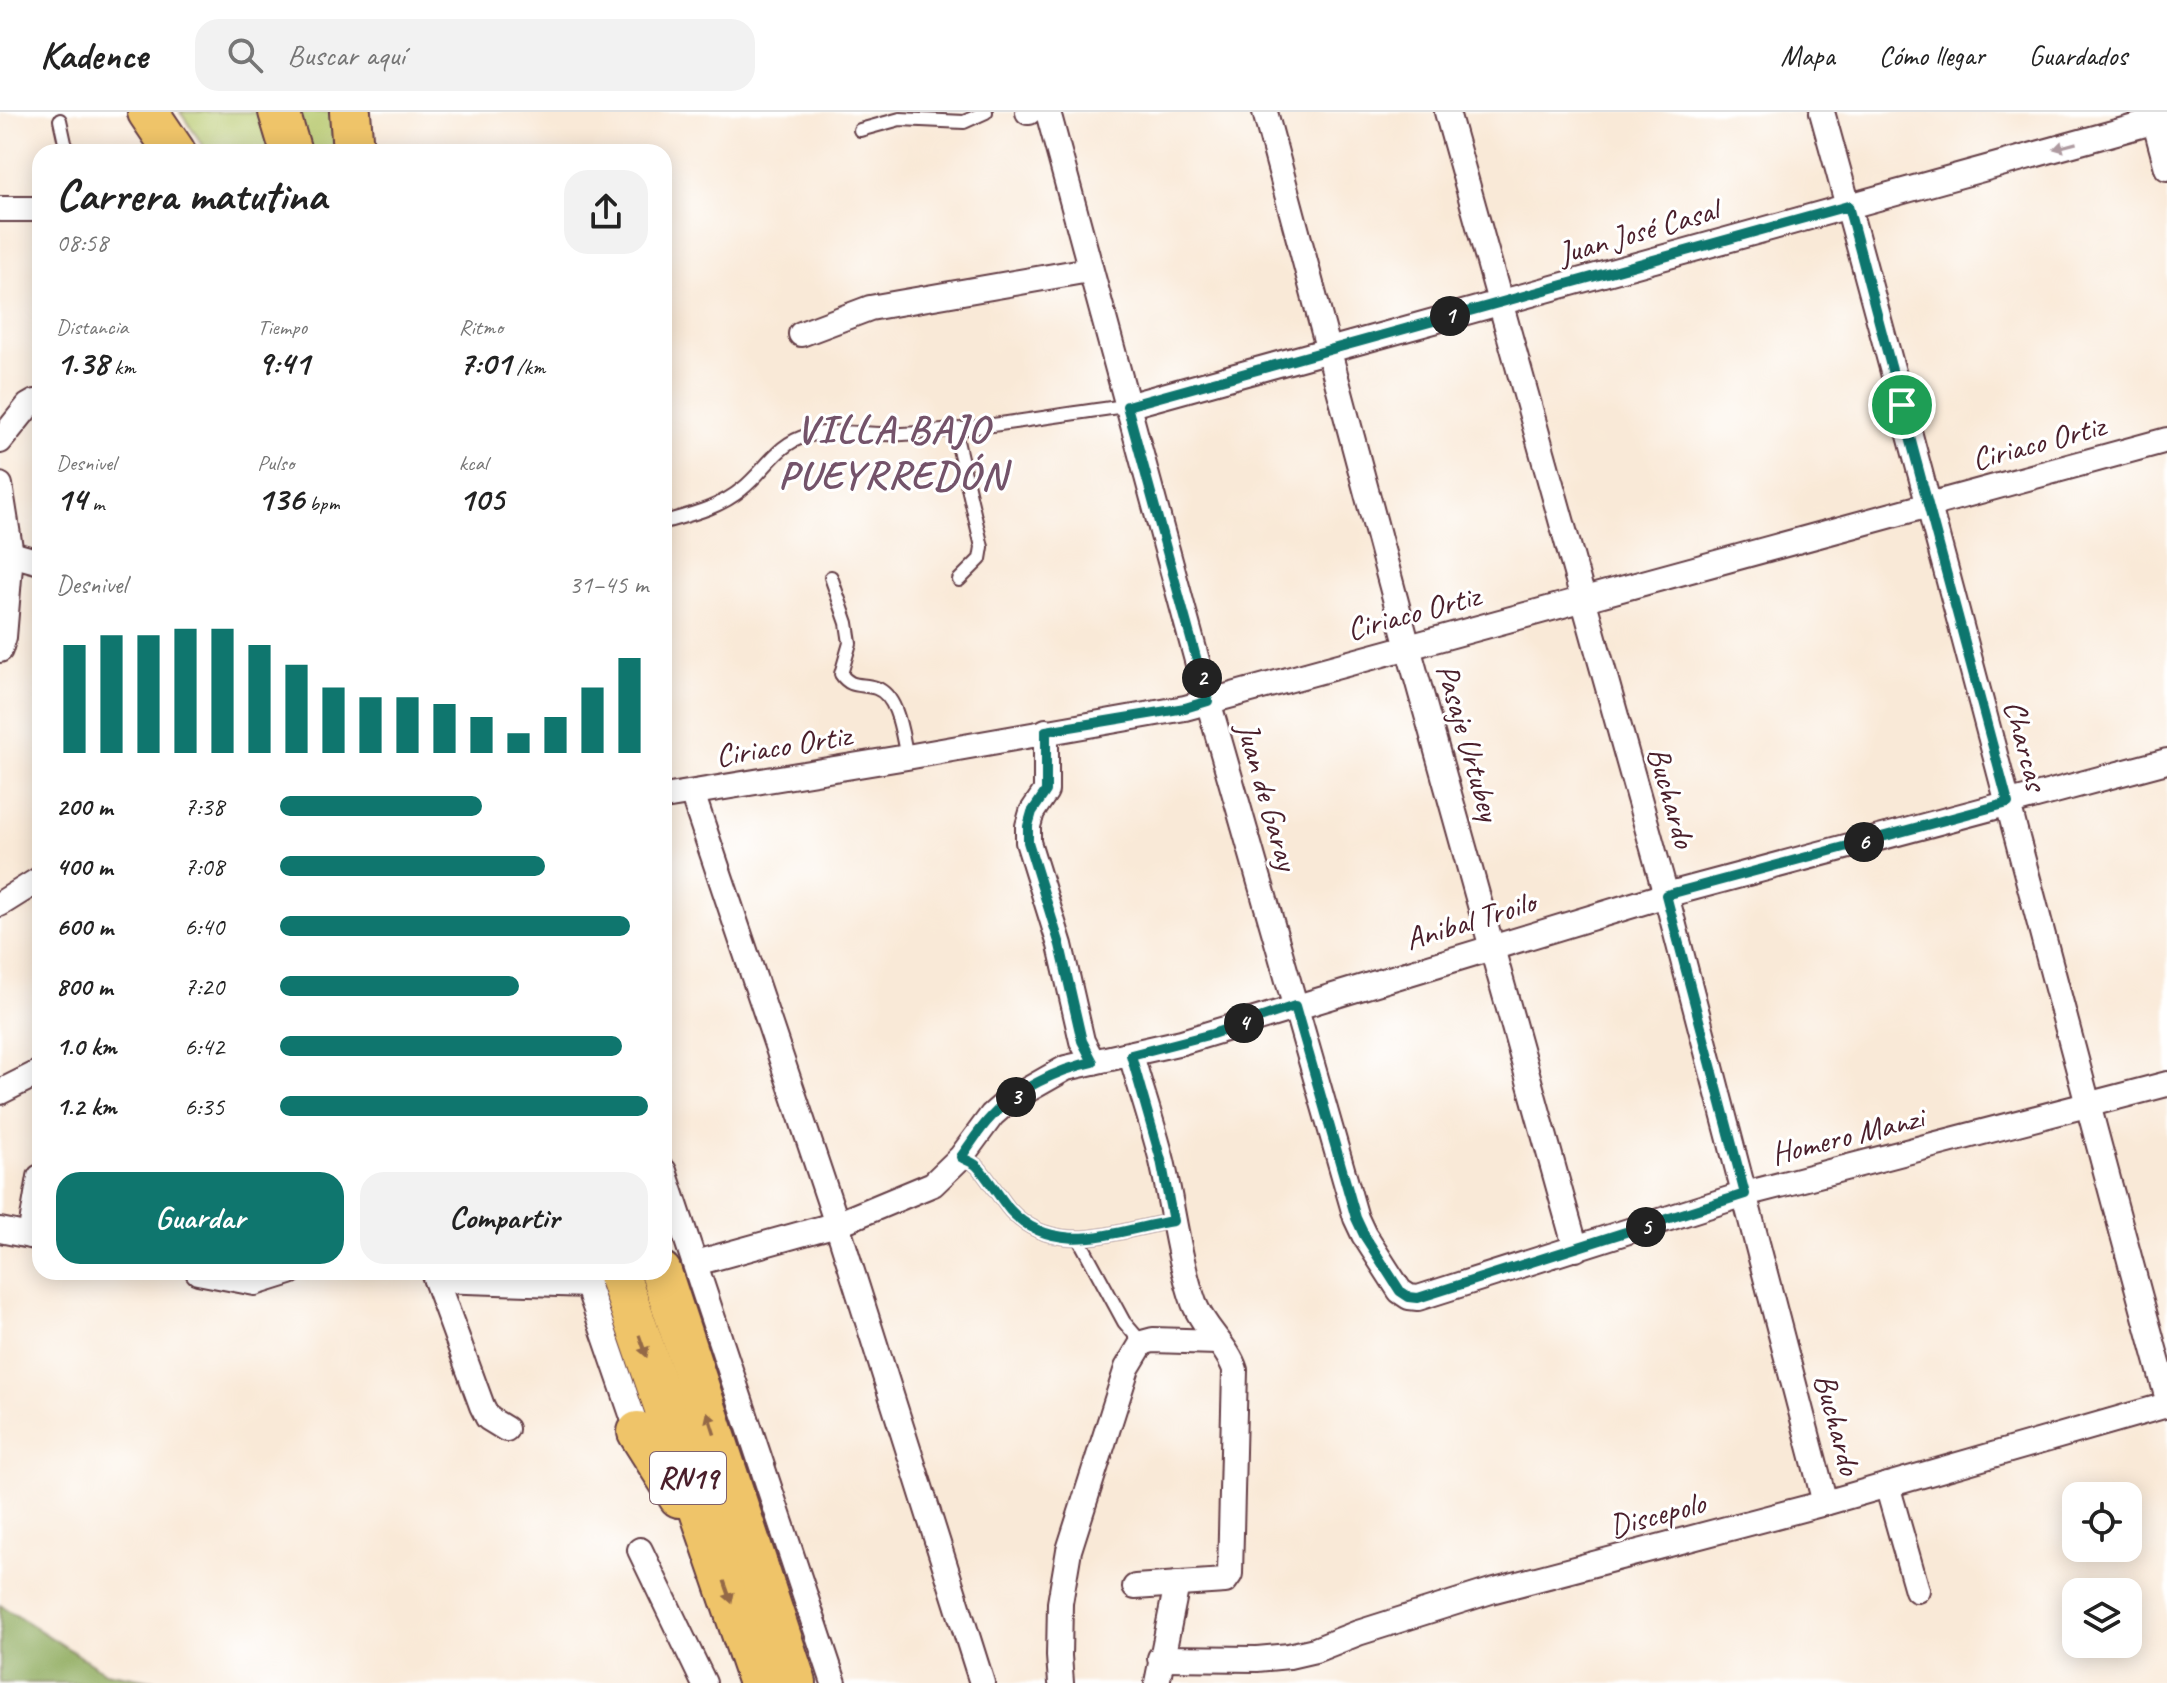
<!DOCTYPE html>
<html lang="es">
<head>
<meta charset="utf-8">
<style>
  body { margin:0; font-family:Caveat,sans-serif; background:#f2f2f2; color:#222; height:100vh; display:flex; flex-direction:column; font-size:30px; white-space:nowrap }
  * { box-sizing:border-box; margin:0 }
  p { font-size:26px; color:#767676 }
  .icon { flex:none; width:44px; height:44px; fill:none; stroke:currentColor; stroke-width:2; stroke-linecap:round; stroke-linejoin:round }
  .map { position:relative; flex:1; overflow:hidden }
  .panel { position:absolute; left:32px; top:32px; width:640px; height:1136px; display:flex; flex-direction:column; background:#fff; border-radius:24px; box-shadow:0 4px 20px #0003 }
  .panel>* { flex:none }
  .controls { position:absolute; left:2062px; top:1370px; display:grid; gap:16px }
  .controls a { display:grid; place-items:center; width:80px; height:80px; border-radius:16px; background:#fff; box-shadow:0 4px 20px #0003; font-size:40px }
  .pin { position:absolute; display:grid; place-items:center; width:68px; height:68px; color:#fff; margin:-34px; border:4px solid #fff; border-radius:50%; box-shadow:0 2px 8px #0007 }
  .km { position:absolute; width:40px; height:40px; margin:-20px; border-radius:50%; background:#222; color:#fff; font-size:22px; line-height:40px; text-align:center }
  .round { display:grid; place-items:center; flex:none; width:84px; height:84px; border-radius:24px; background:#f2f2f2 }
  .overview { display:flex; align-items:center; justify-content:space-between; height:136px; padding:0 24px }
  h1 { font-size:44px; font-weight:600; line-height:60px }
  .stats { display:grid; grid-template-columns:repeat(3,1fr); gap:12px; height:136px; padding:8px 24px }
  .stats div { display:grid; align-content:center }
  .stats b { font-size:34px; font-weight:600 }
  .stats small { font-size:22px; font-weight:400 }
  .stats p { font-size:22px }
  .chart { height:224px; padding:16px 24px }
  .chart p { display:flex; justify-content:space-between }
  .chart svg { width:100%; height:144px; margin-top:8px; stroke:#0f766e; stroke-width:6 }
  .button { display:flex; gap:16px; margin-top:auto; padding:16px 24px }
  .button a { flex:1; height:92px; border-radius:24px; background:#0f766e; color:#fff; font-size:32px; font-weight:600; line-height:92px; text-align:center }
  .button a+a { background:#f2f2f2; color:#222 }
  ul { padding:0 24px; list-style:none; font-size:26px }
  li { display:grid; grid-template-columns:128px 96px 1fr; align-items:center; height:60px }
  li i { height:20px; border-radius:10px; background:#0f766e }
  header { display:flex; align-items:center; gap:48px; box-sizing:border-box; height:112px; padding:0 40px; background:#fff; border-bottom:2px solid #e0e0e0 }
  header strong { font-size:38px }
  nav { display:flex; gap:44px; margin-inline-start:auto; font-size:28px }
  .search { width:560px; height:72px; background:#f2f2f2; display:flex; align-items:center; gap:20px; box-sizing:border-box; padding:0 28px; border-radius:24px; color:#767676; font-size:30px }
  .map>svg:first-child { display:block }
  .green { fill:#b6c76a; stroke:#80734a; stroke-width:2 }
  .forest { fill:#90ac5e; stroke:#6d6644; stroke-width:2 }
  .lines { fill:none; stroke-linecap:round; stroke-linejoin:round }
  .lane-casing { stroke:#643d45; stroke-width:16 }
  .street-casing { stroke:#643d45; stroke-width:28 }
  .primary-casing { stroke:#643d45; stroke-width:44 }
  .lane { stroke:#fff; stroke-width:12 }
  .street { stroke:#fff; stroke-width:24 }
  .primary { stroke:#efc469; stroke-width:40 }
  .oneway { fill:#ae9aa0 }
  .oneway2 { fill:#946947 }
  .route-casing { stroke:#fff; stroke-width:16 }
  .route { stroke:#0f766e; stroke-width:10 }
  .labels { text-anchor:middle; stroke-width:6; stroke-linejoin:round; paint-order:stroke }
  .shield { fill:#fff; stroke:#80626b; stroke-width:2 }
  .shield-label { font-size:30px; font-weight:bold; fill:#4a1f2b }
  .street-label { font-size:32px; fill:#4a1f2b; stroke:#fff }
  .district-label { font-size:40px; font-weight:bold; letter-spacing:2px; fill:#74536a; stroke:#fff }
</style>
</head>
<body>
<header>
<strong>Kadence</strong>
<div class="search"><svg class="icon" aria-label="search" viewBox="0 0 24 24"><circle cx="10" cy="10" r="6"/><path d="M15 15l6 6"/></svg>Buscar aquí</div>
<nav><a>Mapa</a><a>Cómo llegar</a><a>Guardados</a></nav>
</header>
<div class="map">
<svg width="2167" height="1571" viewBox="0 0 2167 1571">
  <rect width="100%" height="100%" fill="#fff"/>
  <filter id="ink" filterUnits="userSpaceOnUse"><feTurbulence type="fractalNoise" baseFrequency=".0125" numOctaves="2"/><feDisplacementMap in="SourceGraphic" scale="16" xChannelSelector="R" yChannelSelector="G"/><feConvolveMatrix kernelMatrix="1 2 1 2 8 2 1 2 1" color-interpolation-filters="sRGB"/></filter>
  <filter id="wash" filterUnits="userSpaceOnUse"><feTurbulence type="fractalNoise" baseFrequency=".006" numOctaves="4" result="noise"/><feDisplacementMap in="SourceGraphic" scale="32" xChannelSelector="R" yChannelSelector="G"/><feGaussianBlur stdDeviation="1.8" result="paint"/><feColorMatrix in="noise" values="0 0 0 0 0 0 0 0 0 0 0 0 0 0 0 0 0 1.4 0 .05"/><feComposite in="paint" operator="in"/></filter>
  <g filter="url(#wash)">
    <rect width="100%" height="100%" fill="#f9e9d7"/>
    <g class="green">
      <path d="M180 0H259L273 40H208Z"/>
      <path d="M292 0H332L335 40H305Z"/>
    </g>
    <path class="forest" d="M0 1493 105 1560 167 1571H0Z"/>
  </g>
  <g filter="url(#ink)">
    <g class="lines">
      <defs>
        <g id="lane">
          <path d="M60 8 67 40"/>
          <path d="M860 18 900 7 964 10 986 0"/>
          <path d="M954 316 982 435 980 447 959 468"/>
          <path d="M664 410C692 402 719 396 742 377 764 360 778 331 806 324 837 316 872 324 903 322 978 318 1053 303 1127 294"/>
          <path d="M831 465 847 511 850 531 841 562C851 577 862 571 876 576 899 584 902 625 907 645"/>
          <path d="M961 1045C965 1048 973 1050 977 1054 986 1063 1000 1086 1010 1098 1055 1147 1118 1118 1173 1109"/>
          <path d="M1079 1127 1124 1210 1142 1231"/>
        </g>
        <g id="street">
          <path d="M1028 0H1029"/>
          <path d="M1048 0 1208 589 1356 1106 1364 1123 1400 1179 1409 1185 1418 1186 1745 1082 2167 972"/>
          <path d="M1265 0 1408 535 1576 1137"/>
          <path d="M1447 0 1666 783 1825 1391"/>
          <path d="M1822 0C1941 427 2049 857 2167 1284"/>
          <path d="M2152 0 2167 56"/>
          <path d="M0 97H40"/>
          <path d="M801 222 870 196 1089 158"/>
          <path d="M1127 294 2167 6"/>
          <path d="M0 329 28 294 35 290 40 292"/>
          <path d="M0 373 11 442 4 525 0 538"/>
          <path d="M11 442 40 450"/>
          <path d="M1046 619V679L1032 700 1028 714V730L1060 833 1082 929 1093 950"/>
          <path d="M692 681 837 1112 982 1571"/>
          <path d="M664 685 907 645 1185 596 2167 328"/>
          <path d="M0 792 40 767"/>
          <path d="M1131 943C1141 978 1153 1013 1162 1049 1173 1096 1178 1145 1194 1191 1204 1217 1228 1235 1235 1258L1230 1462 1225 1469 1135 1475"/>
          <path d="M0 980 40 960"/>
          <path d="M664 1059 834 1571"/>
          <path d="M0 1118 40 1126"/>
          <path d="M30 1124 40 1065"/>
          <path d="M696 1151 837 1112 933 1072 961 1045 992 1003 1008 989 1066 956 1182 930 1666 783 2167 649"/>
          <path d="M198 1160 255 1171 290 1160"/>
          <path d="M433 1160 482 1294 488 1306 506 1317"/>
          <path d="M583 1160 638 1320"/>
          <path d="M436 1168 588 1173"/>
          <path d="M1887 1373 1917 1478"/>
          <path d="M640 1438 704 1571"/>
          <path d="M1160 1546 1257 1547 1289 1544 1315 1538 1358 1521 1491 1479 1825 1391 2167 1293"/>
          <path d="M1061 1571 1059 1544 1060 1491 1069 1438 1127 1256 1142 1231 1153 1228 1217 1230"/>
          <path d="M1157 1571 1177 1472"/>
        </g>
        <g id="primary">
          <path d="M148 0 175 40"/>
          <path d="M279 0 291 40"/>
          <path d="M350 0 353 40"/>
          <path d="M618 1160 759 1571"/>
          <path d="M661 1160 796 1571"/>
          <path d="M638 1320 679 1385"/>
        </g>
      </defs>
      <use href="#lane" class="lane-casing"/>
      <use href="#street" class="street-casing"/>
      <use href="#primary" class="primary-casing"/>
      <use href="#lane" class="lane"/>
      <use href="#street" class="street"/>
      <use href="#primary" class="primary"/>
    </g>
    <defs><path id="oneway-solid" d="M-6-.8H1V-3.2L6.5 0L1 3.2V.8H-6Z" transform="scale(2)"/></defs>
    <use class="oneway" href="#oneway-solid" transform="translate(2065 34) rotate(165)"/>
    <g class="oneway2">
      <use href="#oneway-solid" transform="translate(643 1234) rotate(71)"/>
      <use href="#oneway-solid" transform="translate(711 1311) rotate(-108)"/>
      <use href="#oneway-solid" transform="translate(728 1480) rotate(71)"/>
    </g>
  </g>
  <g class="lines" filter="url(#ink)">
    <defs>
      <path id="route" d="M1848 94 2008 691 1666 783 1745 1082 1418 1186 1409 1185 1400 1179 1364 1123 1356 1106 1295 894 1212 922 1131 943 1161 1048 1173 1109C1118 1118 1055 1147 1010 1098 1000 1086 986 1063 977 1054 973 1050 965 1048 961 1045 971 1031 980 1016 992 1004 1015 978 1059 957 1093 950L1082 929 1060 833 1028 730V714L1032 700 1046 679V619L1185 596 1208 589 1127 294Z"/>
    </defs>
    <use href="#route" class="route-casing"/>
    <use href="#route" class="route"/>
  </g>
  <g class="labels">
    <rect class="shield" x="650" y="1340" width="76" height="52" rx="6"/>
    <g class="shield-label">
      <text x="688" y="1376">RN19</text>
    </g>
    <g class="street-label">
      <text transform="translate(1638 119) rotate(-16)" y="11">Juan José Casal</text>
      <text transform="translate(2038 330) rotate(-15)" y="11">Ciriaco Ortiz</text>
      <text transform="translate(1413 500) rotate(-15)" y="11">Ciriaco Ortiz</text>
      <text transform="translate(1469 630) rotate(74)" y="11">Pasaje Urtubey</text>
      <text transform="translate(783 633) rotate(-9)" y="11">Ciriaco Ortiz</text>
      <text transform="translate(2026 633) rotate(75)" y="11">Charcas</text>
      <text transform="translate(1268 684) rotate(74)" y="11">Juan de Garay</text>
      <text transform="translate(1672 685) rotate(74)" y="11">Buchardo</text>
      <text transform="translate(1470 808) rotate(-17)" y="11">Anibal Troilo</text>
      <text transform="translate(1847 1023) rotate(-14)" y="11">Homero Manzi</text>
      <text transform="translate(1838 1312) rotate(75)" y="11">Buchardo</text>
      <text transform="translate(1657 1402) rotate(-15)" y="11">Discepolo</text>
    </g>
    <g class="district-label">
      <text x="893" y="330">VILLA BAJO<tspan x="893" dy="46">PUEYRREDÓN</tspan></text>
    </g>
  </g>
</svg>
<div class="controls">
<a><svg class="icon" aria-label="locate" viewBox="0 0 24 24"><circle cx="12" cy="12" r="6"/><path d="M12 2v4M12 18v4M2 12h4M18 12h4"/></svg></a>
<a><svg class="icon" aria-label="layers" viewBox="0 0 24 24"><path d="M12 4l9 5-9 5-9-5zM3 14l9 5 9-5"/></svg></a>
</div>
<div class="pin" style="left:1902px;top:293px;background:#1e9e55"><svg class="icon" aria-label="arrive" viewBox="0 0 24 24"><path d="M6 21V4h12l-3 4 3 4H6"/></svg></div>
<b class="km" style="left:1450px;top:204px">1</b>
<b class="km" style="left:1202px;top:566px">2</b>
<b class="km" style="left:1016px;top:985px">3</b>
<b class="km" style="left:1244px;top:911px">4</b>
<b class="km" style="left:1646px;top:1115px">5</b>
<b class="km" style="left:1864px;top:730px">6</b>
<section class="panel">
<div class="overview"><div><h1>Carrera matutina</h1><p>08:58</p></div><a class="round"><svg class="icon" aria-label="share" viewBox="0 0 24 24"><path d="M12 15V3M7 8l5-5 5 5M5 13v7h14v-7"/></svg></a></div>
<div class="stats">
<div><p>Distancia</p><b>1.38<small> km</small></b></div>
<div><p>Tiempo</p><b>9:41</b></div>
<div><p>Ritmo</p><b>7:01<small> /km</small></b></div>
</div>
<div class="stats">
<div><p>Desnivel</p><b>14<small> m</small></b></div>
<div><p>Pulso</p><b>136<small> bpm</small></b></div>
<div><p>kcal</p><b>105</b></div>
</div>
<div class="chart"><p><span>Desnivel</span>31–45 m</p>
<svg viewBox="0 0 160 44" preserveAspectRatio="none"><path d="M5 44V11M15 44V8M25 44V8M35 44V6M45 44V6M55 44V11M65 44V17M75 44V24M85 44V27M95 44V27M105 44V29M115 44V33M125 44V38M135 44V33M145 44V24M155 44V15"/></svg>
</div>
<ul>
<li><b>200 m</b>7:38<i style="width:55%"></i></li>
<li><b>400 m</b>7:08<i style="width:72%"></i></li>
<li><b>600 m</b>6:40<i style="width:95%"></i></li>
<li><b>800 m</b>7:20<i style="width:65%"></i></li>
<li><b>1.0 km</b>6:42<i style="width:93%"></i></li>
<li><b>1.2 km</b>6:35<i style="width:100%"></i></li>
</ul>
<div class="button"><a>Guardar</a><a>Compartir</a></div>
</section>
</div>
</body>
</html>
